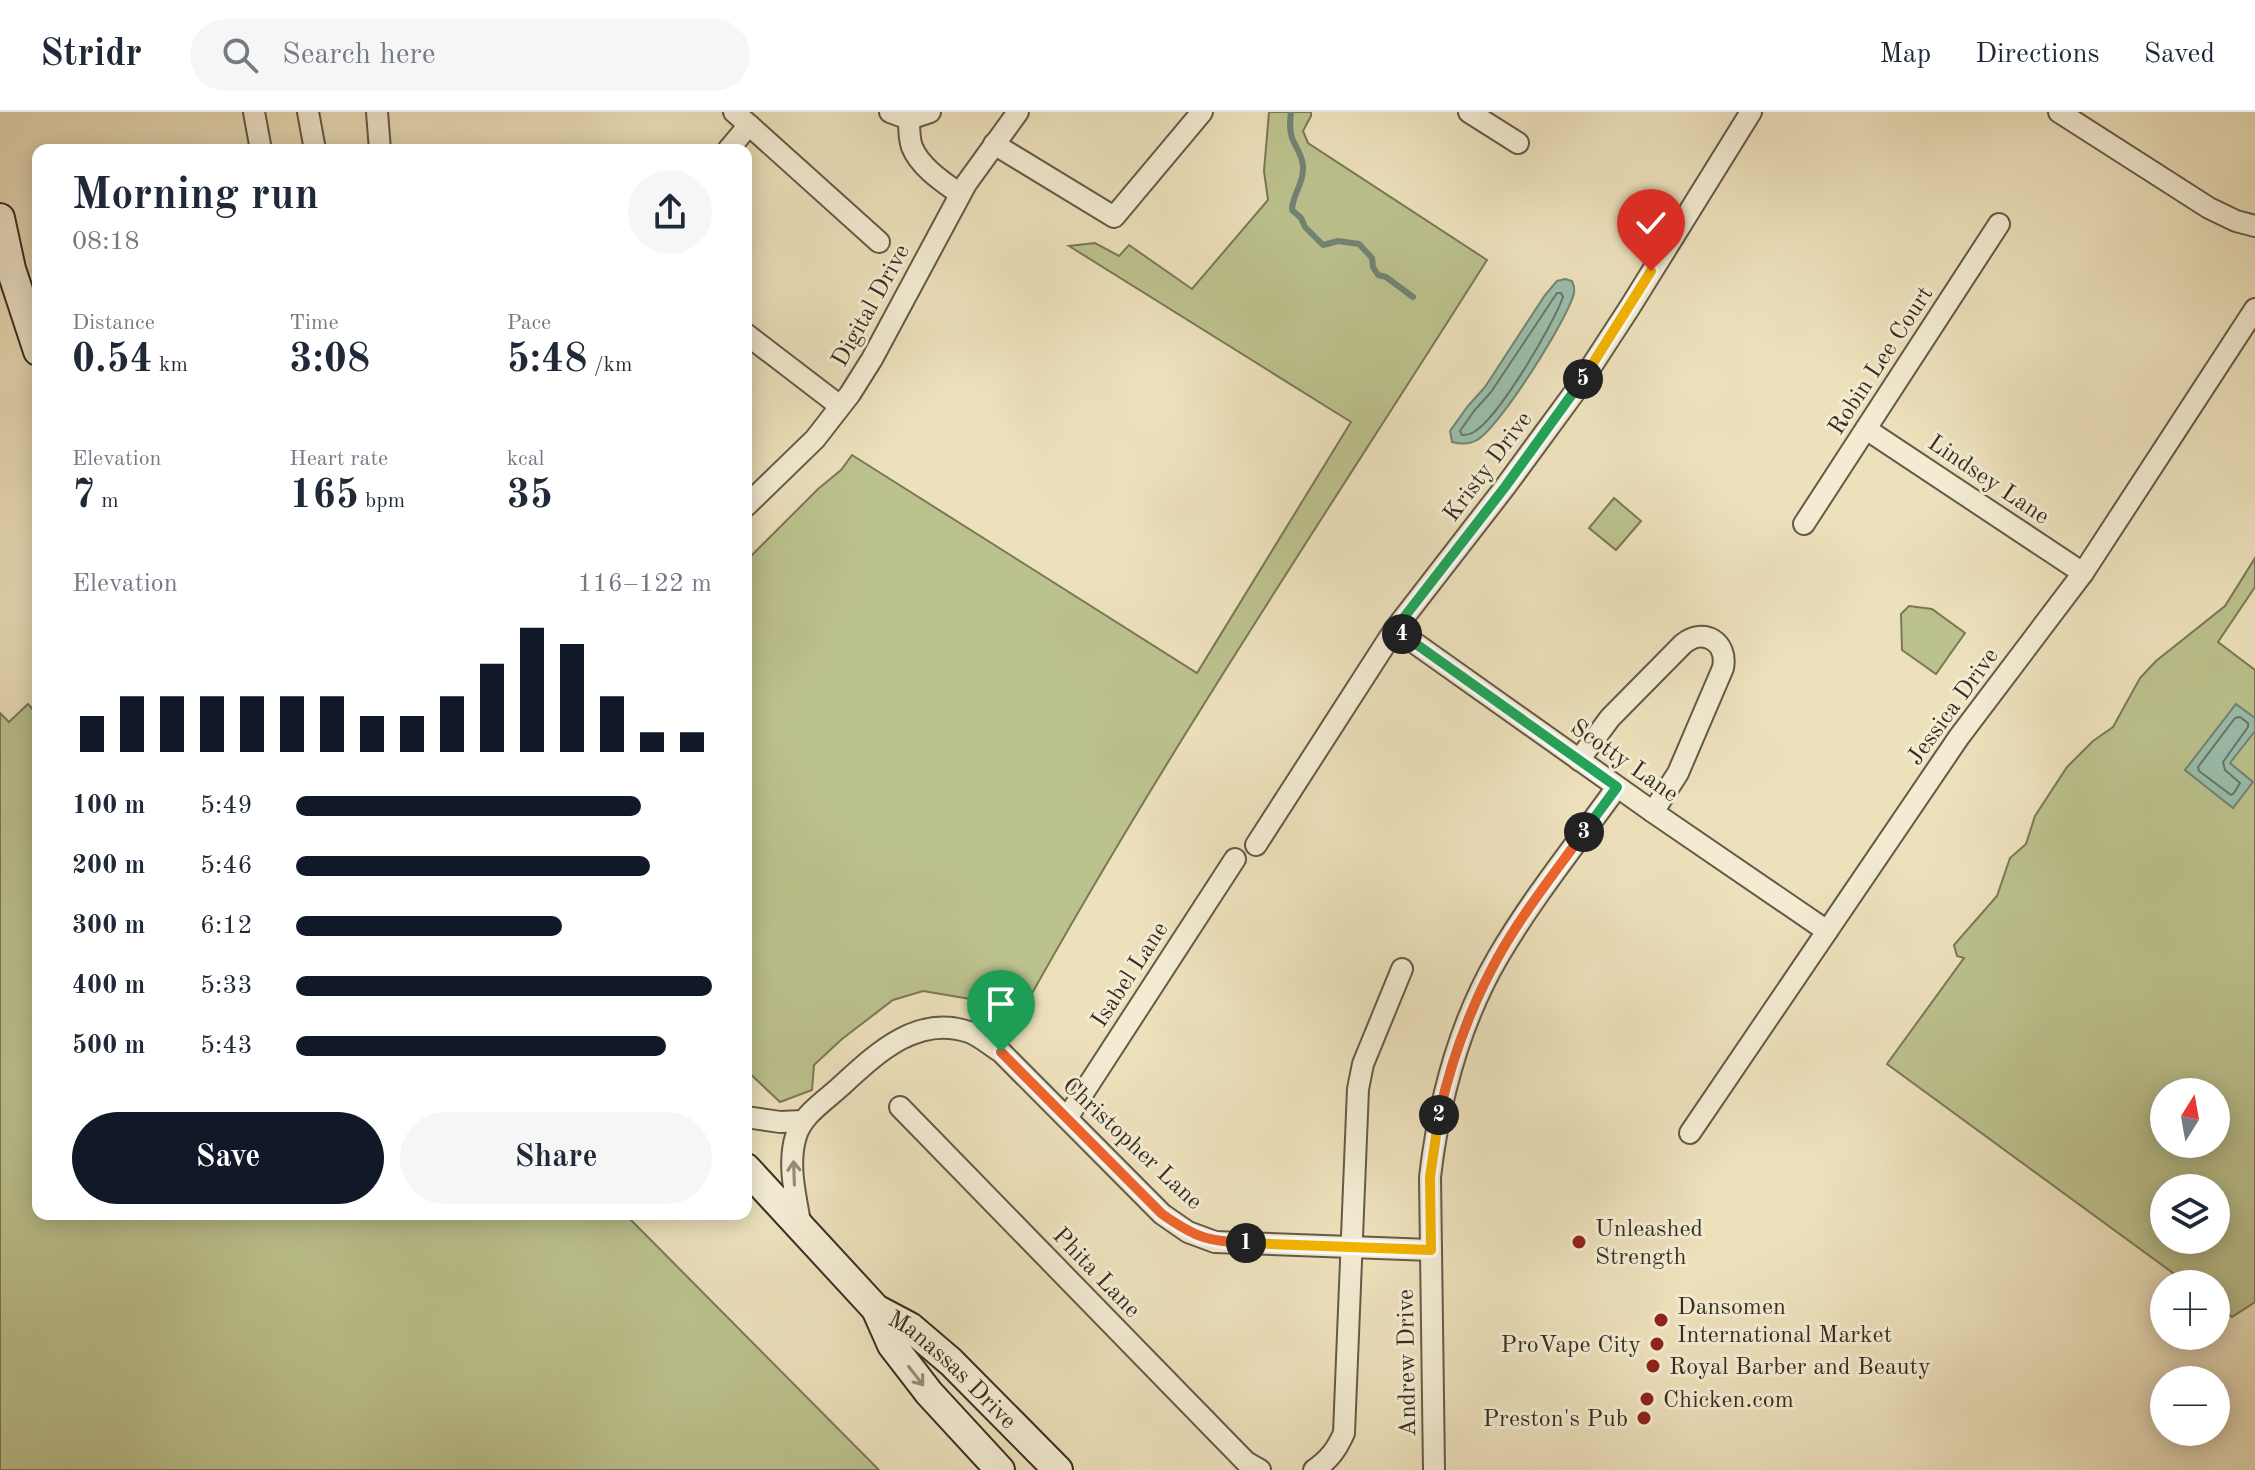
<!DOCTYPE html>
<html lang="en">
<head>
<meta charset="utf-8">
<style>
  body { margin:0; font-family:"Old Standard TT",serif; background:#f6f6f7; color:#1f2937; height:100vh; display:flex; flex-direction:column; font-size:30px; white-space:nowrap }
  * { box-sizing:border-box; margin:0 }
  p { font-size:26px; color:#747a83 }
  .icon { flex:none; width:44px; height:44px; fill:none; stroke:currentColor; stroke-width:2; stroke-linecap:round; stroke-linejoin:round }
  .map { position:relative; flex:1; overflow:hidden }
  .panel { position:absolute; left:32px; top:32px; width:720px; height:1076px; display:flex; flex-direction:column; background:#fff; border-radius:16px; box-shadow:0 4px 20px #0003 }
  .panel>* { flex:none }
  .needle { width:52px; rotate:11deg }
  .fabs { position:absolute; left:2150px; top:966px; display:grid; gap:16px }
  .fabs a { display:grid; place-items:center; width:80px; height:80px; border-radius:50%; background:#fff; box-shadow:0 4px 20px #0003; font-size:40px }
  .pin { position:absolute; display:grid; place-items:center; width:68px; height:68px; color:#fff; margin:-82px -34px; border-radius:50% 50% 50% 0; rotate:-45deg; box-shadow:0 0 8px #0007 }
  .pin .icon { rotate:45deg }
  .km { position:absolute; width:40px; height:40px; margin:-20px; border-radius:50%; background:#222; color:#fff; font-size:22px; line-height:40px; text-align:center }
  .round { display:grid; place-items:center; flex:none; width:84px; height:84px; border-radius:42px; background:#f6f6f7 }
  .summary { display:flex; align-items:center; justify-content:space-between; height:136px; padding:0 40px }
  h1 { font-size:44px; font-weight:800; line-height:60px }
  .stats { display:grid; grid-template-columns:repeat(3,1fr); gap:12px; height:136px; padding:8px 40px }
  .stats div { display:grid; align-content:center }
  .stats b { font-size:40px; font-weight:800 }
  .stats small { font-size:22px; font-weight:400 }
  .stats p { font-size:22px }
  .chart { height:224px; padding:16px 40px }
  .chart p { display:flex; justify-content:space-between }
  .chart svg { width:100%; height:144px; margin-top:8px; stroke:#111827; stroke-width:6 }
  .action { display:flex; gap:16px; margin-top:auto; padding:16px 40px }
  .action a { flex:1; height:92px; border-radius:48px; background:#111827; color:#fff; font-size:32px; font-weight:800; line-height:92px; text-align:center }
  .action a+a { background:#f6f6f7; color:#1f2937 }
  ul { padding:0 40px; list-style:none; font-size:26px }
  li { display:grid; grid-template-columns:128px 96px 1fr; align-items:center; height:60px }
  li i { height:20px; border-radius:10px; background:#111827 }
  header { display:flex; align-items:center; gap:48px; box-sizing:border-box; height:112px; padding:0 40px; background:#fff; border-bottom:2px solid #e0e1e3 }
  header strong { font-size:38px }
  nav { display:flex; gap:44px; margin-inline-start:auto; font-size:28px }
  .search { width:560px; height:72px; background:#f6f6f7; display:flex; align-items:center; gap:20px; box-sizing:border-box; padding:0 28px; border-radius:44px; color:#747a83; font-size:30px }
  .map>svg:first-child { display:block }
  .green { fill:#bcc28e; stroke:#7a7858; stroke-width:2; fill-rule:evenodd }
  .water { fill:#9abeab; stroke:#728474; stroke-width:2 }
  .lines { fill:none; stroke-linecap:round; stroke-linejoin:round }
  .shore { stroke:#687666; stroke-width:2 }
  .stream { stroke:#728474; stroke-width:6 }
  .street-casing { stroke:#645a48; stroke-width:24 }
  .secondary-casing { stroke:#372d22; stroke-width:32 }
  .street { stroke:#f3ecd3; stroke-width:20 }
  .secondary { stroke:#f3ecd3; stroke-width:28 }
  .oneway { stroke:#958c7a }
  .split-1-casing { stroke:#fff; stroke-width:16 }
  .split-2-casing { stroke:#fff; stroke-width:16 }
  .split-3-casing { stroke:#fff; stroke-width:16 }
  .split-4-casing { stroke:#fff; stroke-width:16 }
  .split-5-casing { stroke:#fff; stroke-width:16 }
  .split-6-casing { stroke:#fff; stroke-width:16 }
  .split-1 { stroke:#f0652b; stroke-width:10 }
  .split-2 { stroke:#f5b400; stroke-width:10 }
  .split-3 { stroke:#f0652b; stroke-width:10 }
  .split-4 { stroke:#22a559; stroke-width:10 }
  .split-5 { stroke:#22a559; stroke-width:10 }
  .split-6 { stroke:#f5b400; stroke-width:10 }
  .poi-dot { fill:#8f2418; stroke:#f3ecd3; stroke-width:3 }
  .labels { text-anchor:middle; stroke-width:6; stroke-linejoin:round; paint-order:stroke }
  .street-label { font-size:24px; fill:#372d22; stroke:#f3ecd3 }
  .poi-label { font-size:24px; fill:#372d22; stroke:#f3ecd3; text-anchor:start }
</style>
</head>
<body>
<header>
<strong>Stridr</strong>
<div class="search"><svg class="icon" aria-label="search" viewBox="0 0 24 24"><circle cx="10" cy="10" r="6"/><path d="M15 15l6 6"/></svg>Search here</div>
<nav><a>Map</a><a>Directions</a><a>Saved</a></nav>
</header>
<div class="map">
<svg width="2255" height="1358" viewBox="0 0 2255 1358">
  <rect width="100%" height="100%" fill="#ede1bc"/>
  <filter id="stains"><feTurbulence type="fractalNoise" baseFrequency=".0025" numOctaves="4"/><feColorMatrix values="0 0 0 0 .2 0 0 0 0 .09 0 0 0 0 .02 0 0 0 .5 -.17"/></filter>
  <radialGradient id="worn" r=".72"><stop offset=".6" stop-color="#630" stop-opacity="0"/><stop offset="1" stop-color="#630" stop-opacity=".3"/></radialGradient>
  <g class="green">
    <path d="M1269 0H1311V4L1303 19 1308 31 1487 148C1329 398 1163 644 1020 903L988 890 923 879 893 888 842 927 814 953 812 978 780 990 746 958V449L818 377 841 358 852 343 1197 561 1351 310 1069 134 1095 131 1119 144 1129 133 1192 177 1268 88 1264 59Z"/>
    <path d="M1614 386 1641 409 1616 438 1589 416Z"/>
    <path d="M2255 446V475L2218 530 2255 558V1190L2232 1205 2216 1193V1172H2188L1887 952 1964 846 1957 844 1954 833 1997 784 2010 746 2026 732 2035 704 2067 655 2093 629 2113 615 2140 566 2156 549 2225 494ZM2164 980H2216V1032H2164ZM2164 1076H2216V1128H2164Z"/>
    <path d="M1909 494 1932 497 1965 521 1936 562 1902 538 1901 502Z"/>
    <path d="M28 592 38 603V1102H625L879 1358H0V601L9 610Z"/>
  </g>
  <g class="water">
    <path d="M1565 167 1572 169C1574 174 1575 176 1574 181 1568 207 1499 316 1477 328 1469 333 1460 332 1452 330L1450 319 1468 294 1485 275 1545 183 1557 169Z"/>
    <path d="M2236 592 2255 606V619L2230 651 2253 670 2233 696 2185 658Z"/>
  </g>
  <g class="lines">
    <g class="shore">
      <path d="M1557 181H1561L1563 185C1553 213 1499 305 1474 320 1469 323 1466 323 1462 323L1460 319 1474 299 1491 280Z"/>
      <path d="M2240 605 2248 611V615L2223 650 2225 658 2240 671 2234 681 2231 683 2199 659 2198 655 2235 606Z"/>
    </g>
    <path class="stream" d="M1291 0C1290 9 1289 17 1292 26 1296 36 1303 44 1303 55 1304 72 1292 83 1292 98L1301 106 1305 115 1323 133 1338 129 1359 132 1372 146 1373 155 1378 163 1386 165 1413 185"/>
    <defs>
      <g id="street">
        <path d="M254 0 261 38"/>
        <path d="M308 0 315 38"/>
        <path d="M377 0 380 38"/>
        <path d="M890 0 909 7 930 0"/>
        <path d="M1469 0 1518 31"/>
        <path d="M2059 0 2209 96 2236 109 2255 114"/>
        <path d="M909 7C909 16 909 27 912 35 920 55 943 70 960 82"/>
        <path d="M749 13 879 130"/>
        <path d="M994 32 1114 105 1202 0"/>
        <path d="M728 38 749 13 734 0"/>
        <path d="M746 222 840 294"/>
        <path d="M1866 317 2083 461"/>
        <path d="M746 394 815 327 850 282 872 247 966 72 1018 0"/>
        <path d="M1804 412 1999 112"/>
        <path d="M1395 517 1653 700 1827 819"/>
        <path d="M1579 648 1610 606 1683 532C1704 515 1728 530 1723 556L1678 661 1653 700"/>
        <path d="M1256 733 1395 517 1505 375 1574 281 1630 195 1751 0"/>
        <path d="M900 995 1246 1350 1260 1358"/>
        <path d="M746 1005 780 1010 803 1009"/>
        <path d="M1067 1006 1235 747"/>
        <path d="M1690 1021 1959 625 2083 461 2255 197"/>
        <path d="M801 1115C796 1087 787 1052 796 1024 802 1003 825 989 841 974 876 942 917 902 969 920 980 924 991 934 1001 940L1162 1102 1188 1120 1215 1130 1431 1138"/>
        <path d="M1314 1358C1329 1348 1337 1337 1344 1321L1358 977 1363 952 1402 857"/>
        <path d="M1434 1358 1430 1065C1439 988 1459 912 1498 845 1533 785 1577 731 1617 675"/>
      </g>
      <g id="secondary">
        <path d="M0 106 11 157 38 239"/>
        <path id="s1" d="M746 1056 876 1197 910 1215 951 1250 1058 1358"/>
        <path d="M876 1197 892 1233 929 1281 1000 1358"/>
      </g>
    </defs>
    <use href="#street" class="street-casing"/>
    <use href="#secondary" class="secondary-casing"/>
    <use href="#street" class="street"/>
    <use href="#secondary" class="secondary"/>
  </g>
  <defs><path id="oneway-shaft" d="M-6 0H5M1.5-3L5.5 0L1.5 3" fill="none" stroke-width="1.6" stroke-linecap="round" stroke-linejoin="round" transform="scale(2)"/></defs>
  <g class="oneway">
    <use href="#oneway-shaft" transform="translate(794 1061) rotate(-92)"/>
    <use href="#oneway-shaft" transform="translate(916 1264) rotate(52)"/>
  </g>
  <g class="lines">
    <defs>
      <path id="split-1" d="M1001 940 1162 1102C1195 1125 1206 1129 1246 1131"/>
      <path id="split-2" d="M1246 1131 1431 1138 1430 1065 1439 1003"/>
      <path id="split-3" d="M1439 1003C1451 949 1470 896 1497 847 1521 803 1554 762 1584 720"/>
      <path id="split-4" d="M1402 522 1617 675 1584 720"/>
      <path id="split-5" d="M1402 522 1395 517 1505 375 1583 267"/>
      <path id="split-6" d="M1583 267 1651 159"/>
    </defs>
    <use href="#split-1" class="split-1-casing"/>
    <use href="#split-2" class="split-2-casing"/>
    <use href="#split-3" class="split-3-casing"/>
    <use href="#split-4" class="split-4-casing"/>
    <use href="#split-5" class="split-5-casing"/>
    <use href="#split-6" class="split-6-casing"/>
    <use href="#split-1" class="split-1"/>
    <use href="#split-2" class="split-2"/>
    <use href="#split-3" class="split-3"/>
    <use href="#split-4" class="split-4"/>
    <use href="#split-5" class="split-5"/>
    <use href="#split-6" class="split-6"/>
  </g>
  <g class="poi-dot">
    <circle cx="1579" cy="1130" r="8"/>
    <circle cx="1661" cy="1208" r="8"/>
    <circle cx="1657" cy="1232" r="8"/>
    <circle cx="1653" cy="1254" r="8"/>
    <circle cx="1647" cy="1287" r="8"/>
    <circle cx="1644" cy="1306" r="8"/>
  </g>
  <g class="labels">
    <g class="street-label">
      <text transform="translate(870 193) rotate(-61)" y="8">Digital Drive</text>
      <text transform="translate(1880 248) rotate(-57)" y="8">Robin Lee Court</text>
      <text transform="translate(1487 354) rotate(-53)" y="8">Kristy Drive</text>
      <text transform="translate(1989 367) rotate(34)" y="8">Lindsey Lane</text>
      <text transform="translate(1952 594) rotate(-54)" y="8">Jessica Drive</text>
      <text transform="translate(1625 648) rotate(35)" y="8">Scotty Lane</text>
      <text transform="translate(1129 862) rotate(-57)" y="8">Isabel Lane</text>
      <text transform="translate(1133 1031) rotate(43)" y="8">Christopher Lane</text>
      <text transform="translate(1097 1160) rotate(46)" y="8">Phita Lane</text>
      <text transform="translate(1406 1251) rotate(-91)" y="8">Andrew Drive</text>
      <text dy="8" stroke="none"><textPath href="#s1" startOffset="290">Manassas Drive</textPath></text>
    </g>
    <g class="poi-label">
      <text x="1595" y="1124">Unleashed<tspan x="1595" dy="28">Strength</tspan></text>
      <text x="1677" y="1202">Dansomen<tspan x="1677" dy="28">International Market</tspan></text>
      <text x="1641" y="1240" text-anchor="end">ProVape City</text>
      <text x="1669" y="1262">Royal Barber and Beauty</text>
      <text x="1663" y="1295">Chicken.com</text>
      <text x="1628" y="1314" text-anchor="end">Preston's Pub</text>
    </g>
  </g>
  <rect width="100%" height="100%" filter="url(#stains)"/>
  <rect width="100%" height="100%" fill="url(#worn)"/>
</svg>
<div class="fabs">
<a><svg class="needle" viewBox="-14 -14 28 28"><path d="M0-13l5 13h-10z" fill="#e53935"/><path d="M0 13l5-13h-10z" fill="#747a83"/></svg></a>
<a><svg class="icon" aria-label="layers" viewBox="0 0 24 24"><path d="M12 4l9 5-9 5-9-5zM3 14l9 5 9-5"/></svg></a>
<a>+</a>
<a>−</a>
</div>
<div class="pin" style="left:1001px;top:940px;background:#1e9e55"><svg class="icon" aria-label="arrive" viewBox="0 0 24 24"><path d="M6 21V4h12l-3 4 3 4H6"/></svg></div>
<div class="pin" style="left:1651px;top:159px;background:#d93025"><svg class="icon" aria-label="check" viewBox="0 0 24 24"><path d="M5 12l5 5 9-10"/></svg></div>
<b class="km" style="left:1246px;top:1131px">1</b>
<b class="km" style="left:1439px;top:1003px">2</b>
<b class="km" style="left:1584px;top:720px">3</b>
<b class="km" style="left:1402px;top:522px">4</b>
<b class="km" style="left:1583px;top:267px">5</b>
<section class="panel">
<div class="summary"><div><h1>Morning run</h1><p>08:18</p></div><a class="round"><svg class="icon" aria-label="share" viewBox="0 0 24 24"><path d="M12 15V3M7 8l5-5 5 5M5 13v7h14v-7"/></svg></a></div>
<div class="stats">
<div><p>Distance</p><b>0.54<small> km</small></b></div>
<div><p>Time</p><b>3:08</b></div>
<div><p>Pace</p><b>5:48<small> /km</small></b></div>
</div>
<div class="stats">
<div><p>Elevation</p><b>7<small> m</small></b></div>
<div><p>Heart rate</p><b>165<small> bpm</small></b></div>
<div><p>kcal</p><b>35</b></div>
</div>
<div class="chart"><p><span>Elevation</span>116–122 m</p>
<svg viewBox="0 0 160 44" preserveAspectRatio="none"><path d="M5 44V33M15 44V27M25 44V27M35 44V27M45 44V27M55 44V27M65 44V27M75 44V33M85 44V33M95 44V27M105 44V17M115 44V6M125 44V11M135 44V27M145 44V38M155 44V38"/></svg>
</div>
<ul>
<li><b>100 m</b>5:49<i style="width:83%"></i></li>
<li><b>200 m</b>5:46<i style="width:85%"></i></li>
<li><b>300 m</b>6:12<i style="width:64%"></i></li>
<li><b>400 m</b>5:33<i style="width:100%"></i></li>
<li><b>500 m</b>5:43<i style="width:89%"></i></li>
</ul>
<div class="action"><a>Save</a><a>Share</a></div>
</section>
</div>
</body>
</html>
